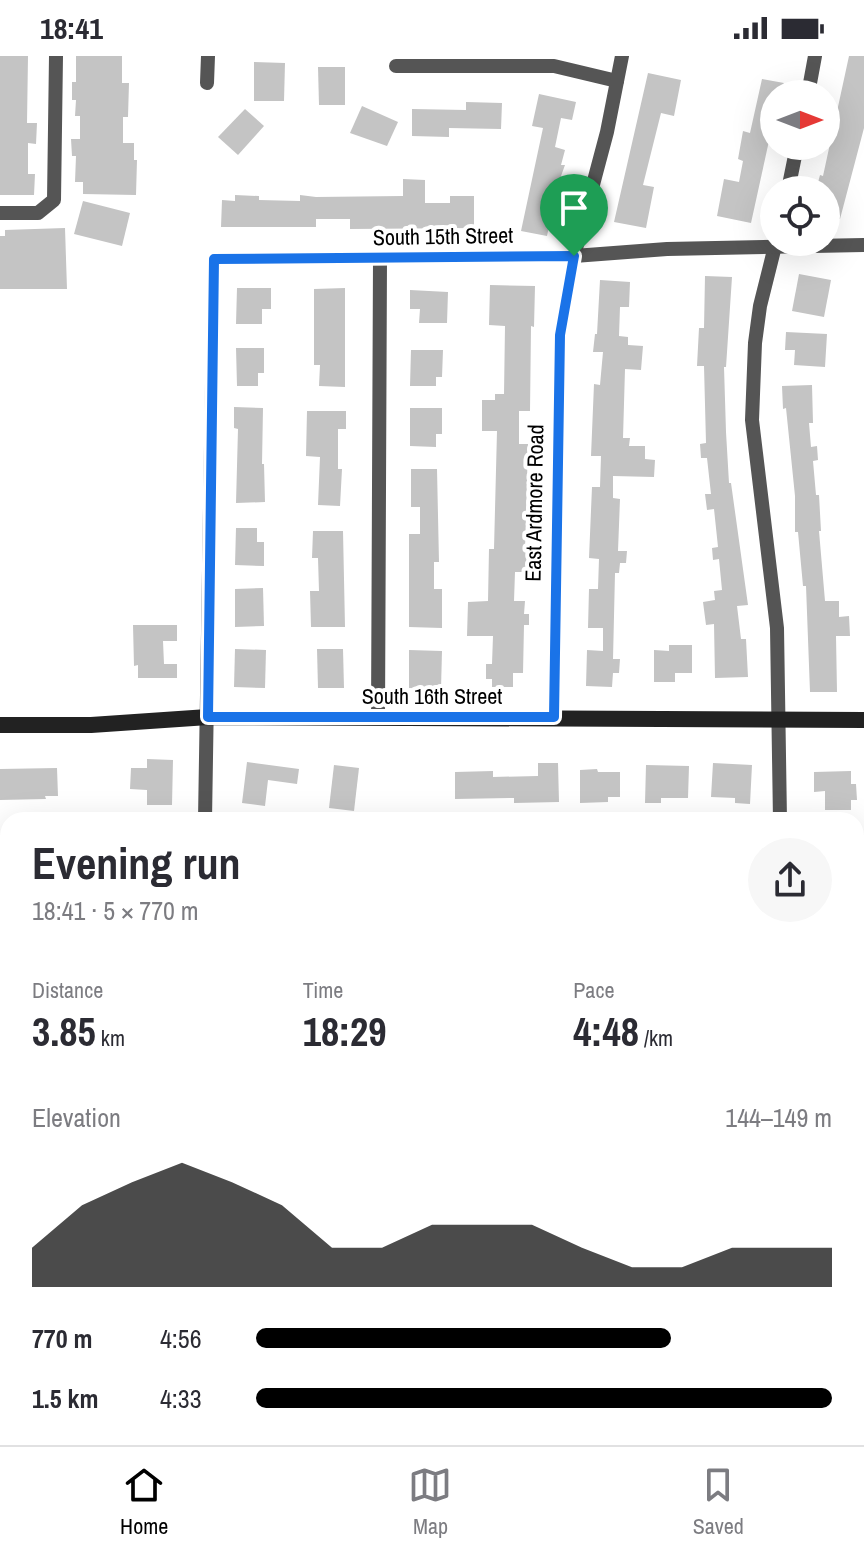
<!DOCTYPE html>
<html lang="en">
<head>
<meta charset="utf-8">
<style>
  body { margin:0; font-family:"Archivo Narrow",sans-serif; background:#f7f7f7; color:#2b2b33; height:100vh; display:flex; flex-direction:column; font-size:30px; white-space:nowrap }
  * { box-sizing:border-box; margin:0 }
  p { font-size:26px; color:#7c7c81 }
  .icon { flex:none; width:44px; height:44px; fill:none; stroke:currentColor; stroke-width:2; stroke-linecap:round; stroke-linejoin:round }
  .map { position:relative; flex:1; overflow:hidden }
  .drawer { position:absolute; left:0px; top:756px; width:864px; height:634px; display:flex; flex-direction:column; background:#fff; border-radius:24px 24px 0 0; box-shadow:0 8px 32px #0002 }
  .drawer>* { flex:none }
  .needle { width:52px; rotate:90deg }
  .tools { position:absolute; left:760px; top:24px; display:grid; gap:16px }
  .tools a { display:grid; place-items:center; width:80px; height:80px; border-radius:50%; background:#fff; box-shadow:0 8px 32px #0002; font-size:40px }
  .pin { position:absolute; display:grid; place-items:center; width:68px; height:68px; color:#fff; margin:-82px -34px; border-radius:50% 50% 50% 0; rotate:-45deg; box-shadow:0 0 8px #0007 }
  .pin .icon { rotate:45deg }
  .round { display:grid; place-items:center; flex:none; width:84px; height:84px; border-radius:42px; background:#f7f7f7 }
  .head { display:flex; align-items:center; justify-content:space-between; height:136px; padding:0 32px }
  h1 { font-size:44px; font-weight:700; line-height:60px }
  .metrics { display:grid; grid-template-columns:repeat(3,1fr); gap:12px; height:136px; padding:8px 32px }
  .metrics div { display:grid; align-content:center }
  .metrics b { font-size:40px; font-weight:700 }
  .metrics small { font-size:22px; font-weight:400 }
  .metrics p { font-size:22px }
  .chart { height:224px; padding:16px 32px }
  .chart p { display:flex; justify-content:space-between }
  .chart svg { width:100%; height:144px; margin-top:8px; fill:#000; opacity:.7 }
  ul { padding:0 32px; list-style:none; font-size:26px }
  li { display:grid; grid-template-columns:128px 96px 1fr; align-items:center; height:60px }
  li i { height:20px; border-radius:10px; background:#000 }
  .status { display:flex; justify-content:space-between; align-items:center; height:56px; padding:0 40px; background:#fff; direction:ltr }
  .status svg { height:22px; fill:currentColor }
  .dock { display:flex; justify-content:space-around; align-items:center; height:112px; border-top:2px solid #e1e1e2; background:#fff; font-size:22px; color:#7c7c81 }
  .dock a { display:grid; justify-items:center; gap:4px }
  .dock .selected { color:#000 }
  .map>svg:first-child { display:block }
  .building { fill:#c4c4c4 }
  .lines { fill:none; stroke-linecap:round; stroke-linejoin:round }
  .minor { stroke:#555; stroke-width:14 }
  .secondary { stroke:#222; stroke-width:16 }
  .route-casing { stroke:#fff; stroke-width:16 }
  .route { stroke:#1a73e8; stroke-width:10 }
  .labels { text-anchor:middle; stroke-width:8; stroke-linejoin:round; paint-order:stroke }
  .street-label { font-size:22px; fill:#000; stroke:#fff }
</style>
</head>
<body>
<div class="status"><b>18:41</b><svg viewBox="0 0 49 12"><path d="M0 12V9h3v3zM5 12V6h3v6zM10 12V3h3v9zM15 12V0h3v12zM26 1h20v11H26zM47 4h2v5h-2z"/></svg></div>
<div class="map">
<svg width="864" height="1389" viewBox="0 0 864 1389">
  <rect width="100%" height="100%" fill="#fff"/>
  <g class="building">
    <path d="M0 0H28L27 67H37L36 88 28 87V118H35L34 139H0Z"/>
    <path d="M76 0H122V27H129L128 61H123V87H134V104H137L136 139 83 138V126H75L76 100H72L71 83H80V60H75L76 44H72V26H76Z"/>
    <path d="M849 0H864V72L840 163 826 160V134H816L820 119 823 120Z"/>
    <path d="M254 6 285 7 284 45H254Z"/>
    <path d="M318 11H345V49H319Z"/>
    <path d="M648 17 681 24 674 60 661 57 643 129 654 131 646 172 614 166Z"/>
    <path d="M762 23 784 27 781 38H774V62L751 167 717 160 724 123 739 126 743 105 738 103 743 75 750 77Z"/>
    <path d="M539 38 576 46 572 64 561 62 555 91 565 94 561 109H565L557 131 547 180 521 175 543 72 532 70Z"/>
    <path d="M466 46 502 47 501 73 449 72V81L412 80V53L466 54Z"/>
    <path d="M362 50 398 66 387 90 350 77Z"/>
    <path d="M245 53 264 70 238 99 218 81Z"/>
    <path d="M403 123 425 124V147H450V140H474V172L350 173V163H316V171H221L222 144 235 145V139L259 140V144L300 145V139L316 141 403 140Z"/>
    <path d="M83 145 130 157 122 190 74 178Z"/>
    <path d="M65 172 67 233H0V180H5V174Z"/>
    <path d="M799 218 831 224 824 261 792 255Z"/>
    <path d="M705 220 732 221 726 311H724L726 376 729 427H731L748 549 737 550 741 583H746L748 621 715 622 714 568 706 569 703 546 715 544 714 535 722 534 719 503 713 504 712 492 718 491 714 453 707 454 705 438H711L707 402H701L700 388 706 387 704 310H697L699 272H704Z"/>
    <path d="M600 224 630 226 629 251H620L619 280 628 281V289L643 290 641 314 625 313 623 382H630L629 390H645V403L655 404 654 421 613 420V442L620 443 618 495H627L626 507H620L619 517H615L613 603H620L619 617H613L612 631 586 630 587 594 603 595V572H588L589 533H598L599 503 589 502 592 431H600L601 400H591L594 328 600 329 603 296H593L595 278H597Z"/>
    <path d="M490 229 535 230 534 271 531 270 530 355H519V388H528L525 494H527L526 516H515L514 545H525L524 558H529V569H524L523 617H513V631H492V623H486V608H492L493 580H467L468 546 488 545 489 493H494L497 375H482V344H495V338H504L505 270 489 269Z"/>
    <path d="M237 232H271V253H262V268H236Z"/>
    <path d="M345 232V331L319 330 320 309H314V233Z"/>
    <path d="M410 234 448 236 447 267H419L420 253H410Z"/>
    <path d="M786 276 827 278 825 311 794 309 795 294H785Z"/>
    <path d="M236 292H264V317H258V330H237Z"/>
    <path d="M411 294H443L442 321H436V330H410Z"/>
    <path d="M812 329 813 367H809L811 391 817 390 818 404 813 405 816 439H819L821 475H819L825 545H839V561L849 560 850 580H836L837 636H810L806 530H803L798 476H795V440L786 352 783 353 782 330Z"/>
    <path d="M234 351 263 352 262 408H264L265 446 236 447 238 373 234 372Z"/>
    <path d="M410 352H442V378H436V391L410 390Z"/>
    <path d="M307 355H346V373H338V413H342L340 450 318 449 320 401 306 400Z"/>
    <path d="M411 413H437L439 506H434V533H442V572L409 571V478H420V451H411Z"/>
    <path d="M236 472H257V486H264V510L235 509Z"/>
    <path d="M313 475H343L345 571H311L310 535H319L318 502H312Z"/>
    <path d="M263 532 264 570 235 571V533Z"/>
    <path d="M133 569H177V585H163L164 608H177V622H138V609L134 610Z"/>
    <path d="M669 589H692V617H675V626H654V594L669 595Z"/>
    <path d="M235 593 266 594 265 632 234 631Z"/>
    <path d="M317 593H343L344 632H318Z"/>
    <path d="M409 594 442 595 441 633 409 632Z"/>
    <path d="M147 703 173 704 172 749H147V734L130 733 131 712H147Z"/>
    <path d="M247 706 299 713 297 728 268 724 265 750 242 747Z"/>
    <path d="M538 707H558L559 746 514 747V742L455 743V716L493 715V721L538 720Z"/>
    <path d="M713 707 752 709 750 748 735 747V742L711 741Z"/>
    <path d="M334 709 359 712 354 755 329 752Z"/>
    <path d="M646 709 689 710 688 742H661V747H645Z"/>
    <path d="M57 712 58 740H45L46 743 0 744V713Z"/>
    <path d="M597 713 598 716H620V741H608V746L580 747V714Z"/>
    <path d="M851 715V728H856L857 744H851V754H825V735L814 736V716Z"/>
  </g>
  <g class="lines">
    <g class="minor">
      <path d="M396 10H554L617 25"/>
      <path d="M207 27 208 0"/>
      <path d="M808 38 815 0"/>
      <path d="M788 134 797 90"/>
      <path d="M0 157H38L54 144 56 0"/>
      <path d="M776 186 760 250 755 287 752 364 777 572 780 764"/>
      <path d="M554 661 560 279 574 200 607 76 622 0"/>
      <path d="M378 662 380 203"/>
      <path d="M205 764 214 203 574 200 667 193 864 189"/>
      <path d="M0 887 8 889"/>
      <path d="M856 913 864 919"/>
      <path d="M856 1112 864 1113"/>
      <path d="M0 1283H8"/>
      <path d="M392 1382 393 1389"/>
      <path d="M690 1382V1389"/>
      <path d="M198 1389 203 1382"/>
    </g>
    <path class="secondary" d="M0 669H91L208 661 864 664"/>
  </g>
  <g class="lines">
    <defs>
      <path id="route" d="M574 200 560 279 554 661H208L214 203Z"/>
    </defs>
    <use href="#route" class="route-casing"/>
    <use href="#route" class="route"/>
  </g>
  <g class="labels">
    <g class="street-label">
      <text transform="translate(443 180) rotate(-1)" y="8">South 15th Street</text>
      <text transform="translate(534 447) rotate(-89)" y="8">East Ardmore Road</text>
      <text x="432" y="648">South 16th Street</text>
    </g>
  </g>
</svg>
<div class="tools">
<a><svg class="needle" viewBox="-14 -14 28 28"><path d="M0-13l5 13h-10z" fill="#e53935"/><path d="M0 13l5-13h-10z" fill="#7c7c81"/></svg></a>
<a><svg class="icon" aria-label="locate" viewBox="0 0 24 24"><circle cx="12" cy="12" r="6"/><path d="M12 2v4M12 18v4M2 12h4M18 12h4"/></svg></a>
</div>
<div class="pin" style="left:574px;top:200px;background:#1e9e55"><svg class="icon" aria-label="arrive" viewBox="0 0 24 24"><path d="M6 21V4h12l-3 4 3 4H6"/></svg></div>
<section class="drawer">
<div class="head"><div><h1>Evening run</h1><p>18:41 · 5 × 770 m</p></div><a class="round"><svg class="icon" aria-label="share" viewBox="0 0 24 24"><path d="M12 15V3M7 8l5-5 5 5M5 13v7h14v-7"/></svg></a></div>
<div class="metrics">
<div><p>Distance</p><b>3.85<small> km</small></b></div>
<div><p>Time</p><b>18:29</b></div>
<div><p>Pace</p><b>4:48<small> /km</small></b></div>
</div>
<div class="chart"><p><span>Elevation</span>144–149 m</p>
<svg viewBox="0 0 160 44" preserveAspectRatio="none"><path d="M0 44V32L10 19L20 12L30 6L40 12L50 19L60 32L70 32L80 25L90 25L100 25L110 32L120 38L130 38L140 32L150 32L160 32V44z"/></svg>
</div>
<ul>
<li><b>770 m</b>4:56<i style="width:72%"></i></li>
<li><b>1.5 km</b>4:33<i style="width:100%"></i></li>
</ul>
</section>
</div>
<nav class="dock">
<a class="selected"><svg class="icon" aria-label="home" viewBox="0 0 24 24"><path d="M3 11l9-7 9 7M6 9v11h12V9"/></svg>Home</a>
<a><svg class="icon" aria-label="map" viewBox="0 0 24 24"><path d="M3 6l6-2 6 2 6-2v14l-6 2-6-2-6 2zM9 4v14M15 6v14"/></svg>Map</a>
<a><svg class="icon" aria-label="saved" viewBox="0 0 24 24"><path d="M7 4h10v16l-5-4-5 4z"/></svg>Saved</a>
</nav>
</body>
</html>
